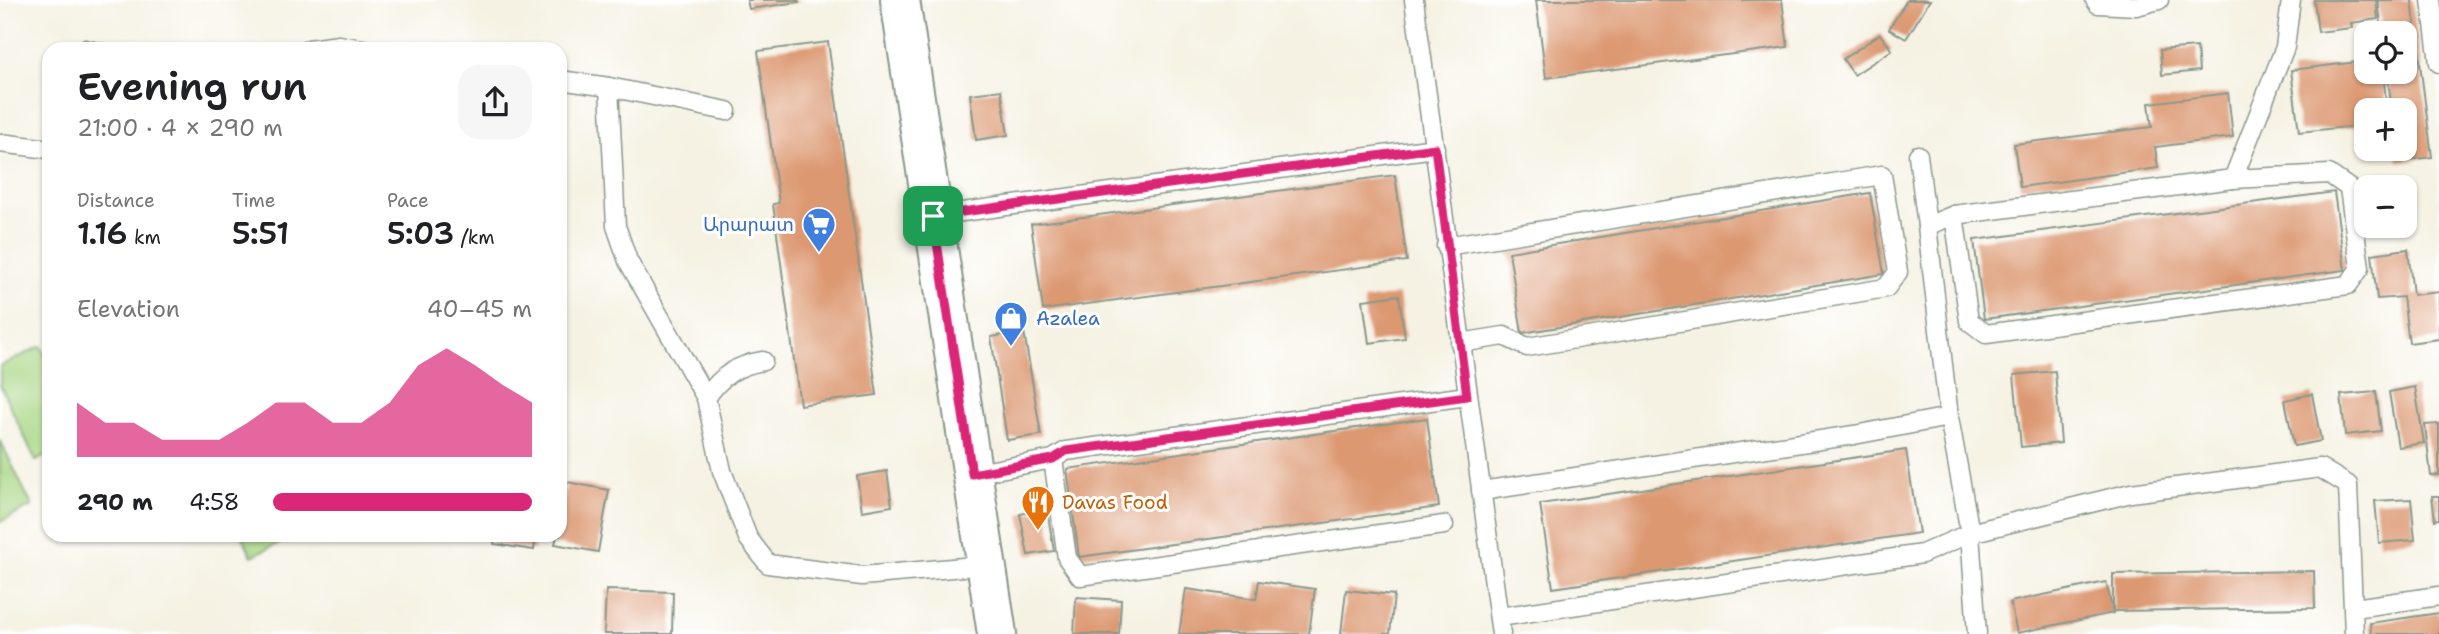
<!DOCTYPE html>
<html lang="en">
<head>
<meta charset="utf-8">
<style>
  body { margin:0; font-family:"Shantell Sans","Noto Sans Armenian",sans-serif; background:#f6f6f6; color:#202124; height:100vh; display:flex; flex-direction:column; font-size:26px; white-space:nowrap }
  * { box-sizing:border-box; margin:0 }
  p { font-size:23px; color:#757577 }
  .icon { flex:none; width:38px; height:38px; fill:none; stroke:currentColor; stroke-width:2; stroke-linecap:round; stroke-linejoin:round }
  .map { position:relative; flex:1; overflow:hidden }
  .sheet { position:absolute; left:42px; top:42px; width:525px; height:500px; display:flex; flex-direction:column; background:#fff; border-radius:21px; box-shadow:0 2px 5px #0004 }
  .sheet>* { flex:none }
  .tools { position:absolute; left:2354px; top:21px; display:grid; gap:14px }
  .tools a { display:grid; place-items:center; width:63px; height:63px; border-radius:14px; background:#fff; box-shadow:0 2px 5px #0004; font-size:35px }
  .pin { position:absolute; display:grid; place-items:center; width:60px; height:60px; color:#fff; margin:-30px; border-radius:14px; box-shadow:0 4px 10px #0006 }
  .round { display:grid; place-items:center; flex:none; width:74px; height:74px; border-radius:21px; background:#f6f6f6 }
  .overview { display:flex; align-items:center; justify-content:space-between; height:119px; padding:0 35px }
  h1 { font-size:38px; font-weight:600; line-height:52px }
  .figures { display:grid; grid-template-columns:repeat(3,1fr); gap:10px; height:119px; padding:7px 35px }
  .figures div { display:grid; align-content:center }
  .figures b { font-size:30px; font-weight:600 }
  .figures small { font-size:19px; font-weight:400 }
  .figures p { font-size:19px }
  .chart { height:196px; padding:14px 35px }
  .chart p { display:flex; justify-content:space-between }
  .chart svg { width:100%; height:126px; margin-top:7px; fill:#db2777; opacity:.7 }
  ul { padding:0 35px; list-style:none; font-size:23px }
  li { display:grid; grid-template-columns:112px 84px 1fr; align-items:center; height:52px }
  li i { height:18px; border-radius:9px; background:#db2777 }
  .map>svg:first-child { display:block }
  .green { fill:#a8d684; stroke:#648a5c; stroke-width:2 }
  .building { fill:#dc9871 }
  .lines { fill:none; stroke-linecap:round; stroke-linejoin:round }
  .lane-casing { stroke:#8a988c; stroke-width:21 }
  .secondary-casing { stroke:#8a988c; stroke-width:42 }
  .lane { stroke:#fff; stroke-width:18 }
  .secondary { stroke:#fff; stroke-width:38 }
  .route-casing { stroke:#fff; stroke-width:14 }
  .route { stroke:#db2777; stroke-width:9 }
  .labels { text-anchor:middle; stroke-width:6; stroke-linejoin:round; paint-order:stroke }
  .shop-label { font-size:19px; fill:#366cbe; stroke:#fff; text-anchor:end }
  .food-label { font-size:19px; fill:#c56008; stroke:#fff; text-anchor:start }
</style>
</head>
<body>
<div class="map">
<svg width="2439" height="634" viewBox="0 0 2439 634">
  <rect width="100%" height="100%" fill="#fff"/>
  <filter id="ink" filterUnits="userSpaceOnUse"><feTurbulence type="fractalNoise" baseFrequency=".0143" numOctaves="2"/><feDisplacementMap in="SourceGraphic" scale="14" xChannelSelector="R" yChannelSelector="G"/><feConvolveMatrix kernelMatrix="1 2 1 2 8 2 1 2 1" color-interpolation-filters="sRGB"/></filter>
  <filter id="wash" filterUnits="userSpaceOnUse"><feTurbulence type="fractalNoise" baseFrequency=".00686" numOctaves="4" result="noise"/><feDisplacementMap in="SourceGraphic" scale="28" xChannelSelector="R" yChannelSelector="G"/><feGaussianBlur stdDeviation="1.57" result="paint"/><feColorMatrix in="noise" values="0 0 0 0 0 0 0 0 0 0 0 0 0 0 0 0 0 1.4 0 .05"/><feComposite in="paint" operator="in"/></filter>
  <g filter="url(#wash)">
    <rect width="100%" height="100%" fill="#f5f2e3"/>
    <g class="green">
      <path d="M41 346 49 364V454L36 461 0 385V366Z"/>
      <path d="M0 440 32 506 0 522Z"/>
      <path d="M242 536H295L252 556Z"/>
    </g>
    <g id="blocks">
      <g class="building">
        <path d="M747 0H798L799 2 749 9Z"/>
        <path d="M1536 0H1782L1788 47 1546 78Z"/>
        <path d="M1907 0H1930L1906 39 1889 29Z"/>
        <path d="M2314 0H2376L2378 19 2351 23 2352 28 2318 32Z"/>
        <path d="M2378 0H2412L2432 157 2398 161 2396 149H2404V110H2392L2387 72H2404V33H2382Z"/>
        <path d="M1880 34 1892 50 1854 75 1843 59Z"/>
        <path d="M83 39 123 48V49H81Z"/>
        <path d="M828 42 877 395 800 405 773 204 779 203 758 51Z"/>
        <path d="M2197 47 2199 71 2162 75 2160 50Z"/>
        <path d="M2366 61V72H2383L2387 110H2366V125L2299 132 2291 70Z"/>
        <path d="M1001 90 1008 135 976 140 970 94Z"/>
        <path d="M2228 93 2233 137 2155 147 2158 168 2020 187 2014 144 2152 127 2149 103Z"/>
        <path d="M1395 175 1407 261 1043 310 1031 224Z"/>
        <path d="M2334 192 2345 270 1984 319 1974 240Z"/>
        <path d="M1870 193 1884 274 1522 333 1509 252Z"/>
        <path d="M2408 249 2413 295 2439 292V339L2409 343 2403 297 2377 299 2372 254Z"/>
        <path d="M1399 295 1405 338 1369 343 1363 300Z"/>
        <path d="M1024 332 1041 435 1007 440 991 337Z"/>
        <path d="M2055 371 2061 443 2021 447 2014 375Z"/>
        <path d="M2415 387 2424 443 2398 447 2389 392Z"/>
        <path d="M2376 392 2381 431 2345 435 2341 395Z"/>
        <path d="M2312 394 2321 441 2294 446 2285 400Z"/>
        <path d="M1427 418 1439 507 1079 557 1067 469Z"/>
        <path d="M2439 424V475L2431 476 2425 425Z"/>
        <path d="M1906 450 1919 533 1553 588 1540 504Z"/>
        <path d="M887 471 892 506 862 511 857 476Z"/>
        <path d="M567 482 609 490 598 552 555 544 557 536H560V519Z"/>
        <path d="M2432 496H2439V519L2435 520Z"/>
        <path d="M2411 499 2415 540 2379 543 2375 501Z"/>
        <path d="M1047 509 1054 551 1028 555 1020 514Z"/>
        <path d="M495 536H536L534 550 494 544Z"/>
        <path d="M2314 571 2315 608 2113 611V574Z"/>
        <path d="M1259 581 1315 589 1309 634H1179L1186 589 1256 599Z"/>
        <path d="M2106 582 2113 613 2017 633 2010 602Z"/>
        <path d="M606 590 673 592 672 634H604Z"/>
        <path d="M1346 590 1394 595 1390 634H1341Z"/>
        <path d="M1076 597 1121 600 1119 634H1074Z"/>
        <path d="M2439 613V634H2371L2370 623Z"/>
      </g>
    </g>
  </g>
  <g filter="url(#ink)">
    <use href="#blocks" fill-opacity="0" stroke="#8a988c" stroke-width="2"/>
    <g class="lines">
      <defs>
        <g id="lane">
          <path d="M1414 0 1501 634"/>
          <path d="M2095 0 2098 4 2136 6 2159 0"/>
          <path d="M2431 0 2439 63"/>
          <path d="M308 49 339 45 363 49"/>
          <path d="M560 80 609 87 727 111"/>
          <path d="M609 87 616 226 628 261 706 398"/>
          <path d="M0 143 49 149"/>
          <path d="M1918 155 1927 226"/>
          <path d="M1954 215 1969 321 1986 334 2348 285 2360 268 2349 188 2329 174 2233 179"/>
          <path d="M933 216 1435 148"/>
          <path d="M1446 246 1882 175 1898 272 1886 288 1527 347 1504 336 1460 343"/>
          <path d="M763 361C737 365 721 376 706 398L722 471 748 538 768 564 862 576 986 565"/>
          <path d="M1053 459 1067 558 1080 576 1444 525"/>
          <path d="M972 474 1053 459 1066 451 1467 396"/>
          <path d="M1481 491 1854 435 1949 417"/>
          <path d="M2354 608 2439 596"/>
          <path d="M1499 617 1922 554 1970 533 1949 417 1927 226 1954 215 2233 179 2285 47 2291 0"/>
          <path d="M1977 634 1970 533 2131 493 2320 468 2348 485 2354 634"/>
        </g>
        <path id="secondary" d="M900 0 997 634"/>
      </defs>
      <use href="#lane" class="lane-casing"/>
      <use href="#secondary" class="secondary-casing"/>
      <use href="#lane" class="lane"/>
      <use href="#secondary" class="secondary"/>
    </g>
  </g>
  <g class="lines" filter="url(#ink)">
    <defs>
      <path id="route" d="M1435 148 1467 396 1066 451 1053 459 972 474 933 216Z"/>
    </defs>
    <use href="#route" class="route-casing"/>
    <use href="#route" class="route"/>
  </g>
  <defs>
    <symbol id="supermarket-pin" viewBox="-11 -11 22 30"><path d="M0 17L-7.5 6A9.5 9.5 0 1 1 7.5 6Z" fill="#3f7fe0" stroke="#fff"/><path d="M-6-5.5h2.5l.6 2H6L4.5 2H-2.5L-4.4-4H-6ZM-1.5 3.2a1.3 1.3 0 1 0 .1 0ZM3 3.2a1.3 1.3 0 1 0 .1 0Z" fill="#fff"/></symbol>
    <symbol id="shop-pin" viewBox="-11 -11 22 30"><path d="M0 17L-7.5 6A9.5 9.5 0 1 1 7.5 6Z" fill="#3f7fe0" stroke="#fff"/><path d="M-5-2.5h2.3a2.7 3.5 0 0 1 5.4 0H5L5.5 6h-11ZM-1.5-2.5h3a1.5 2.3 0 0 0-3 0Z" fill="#fff"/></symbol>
    <symbol id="restaurant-pin" viewBox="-11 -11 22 30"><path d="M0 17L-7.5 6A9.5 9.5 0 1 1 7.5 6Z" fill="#e8710a" stroke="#fff"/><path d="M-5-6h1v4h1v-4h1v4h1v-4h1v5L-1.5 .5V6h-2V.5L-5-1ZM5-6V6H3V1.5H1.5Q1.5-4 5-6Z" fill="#fff"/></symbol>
  </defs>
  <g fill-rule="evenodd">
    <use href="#supermarket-pin" x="800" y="205" width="38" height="52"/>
    <use href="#shop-pin" x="992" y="299" width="38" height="52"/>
    <use href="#restaurant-pin" x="1019" y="483" width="38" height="52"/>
  </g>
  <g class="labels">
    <g class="shop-label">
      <text x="794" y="231">Արարատ</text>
      <text x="1036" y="325" text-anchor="start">Azalea</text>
    </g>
    <g class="food-label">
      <text x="1062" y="509">Davas Food</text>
    </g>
  </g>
</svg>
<div class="tools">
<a><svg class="icon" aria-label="locate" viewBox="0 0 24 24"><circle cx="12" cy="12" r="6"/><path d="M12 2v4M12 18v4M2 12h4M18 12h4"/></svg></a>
<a>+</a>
<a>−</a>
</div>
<div class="pin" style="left:933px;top:216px;background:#1e9e55"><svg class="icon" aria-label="arrive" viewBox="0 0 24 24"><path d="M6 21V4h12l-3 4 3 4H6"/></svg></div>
<section class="sheet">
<div class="overview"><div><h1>Evening run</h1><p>21:00 · 4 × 290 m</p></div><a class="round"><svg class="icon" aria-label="share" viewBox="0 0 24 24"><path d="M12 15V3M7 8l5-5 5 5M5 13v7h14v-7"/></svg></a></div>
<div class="figures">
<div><p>Distance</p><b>1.16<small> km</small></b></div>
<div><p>Time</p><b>5:51</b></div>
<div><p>Pace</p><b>5:03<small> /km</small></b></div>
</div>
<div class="chart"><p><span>Elevation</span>40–45 m</p>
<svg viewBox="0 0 160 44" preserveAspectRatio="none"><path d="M0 44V25L10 32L20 32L30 38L40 38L50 38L60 32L70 25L80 25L90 32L100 32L110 25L120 12L130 6L140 12L150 19L160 25V44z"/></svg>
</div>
<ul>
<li><b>290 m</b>4:58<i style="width:100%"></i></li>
</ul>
</section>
</div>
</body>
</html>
